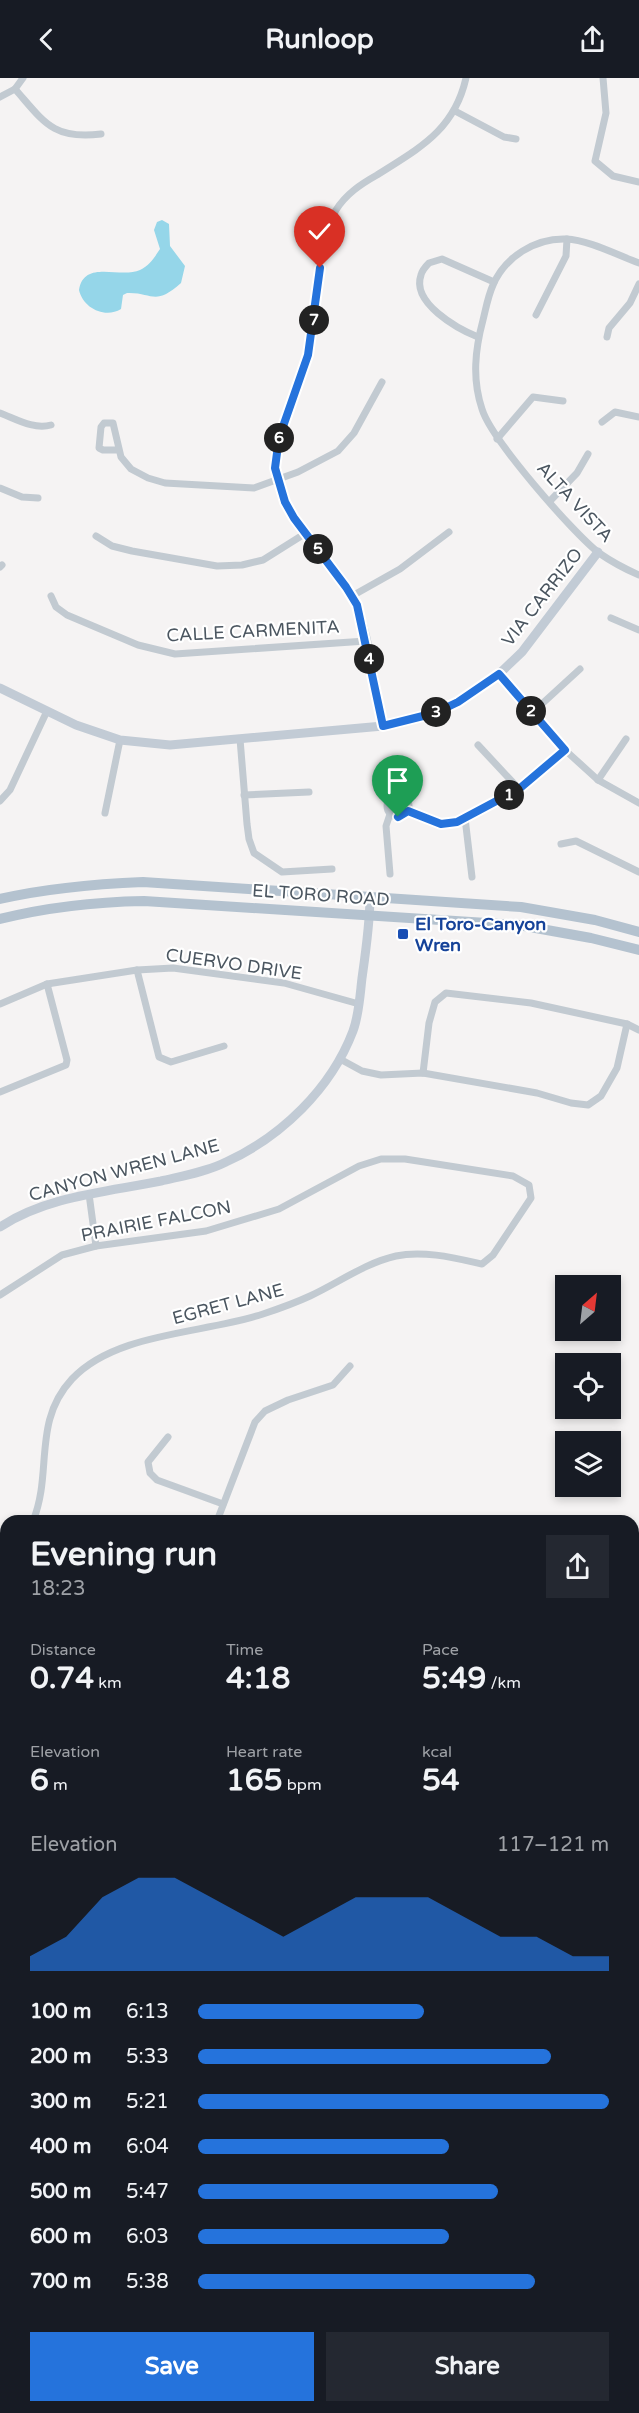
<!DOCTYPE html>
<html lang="en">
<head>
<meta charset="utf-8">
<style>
  body { margin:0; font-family:"Varela Round",sans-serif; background:#242831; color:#f1f3f6; height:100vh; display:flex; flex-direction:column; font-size:22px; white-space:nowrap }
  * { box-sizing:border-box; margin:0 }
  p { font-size:20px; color:#9ea1a6 }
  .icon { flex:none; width:33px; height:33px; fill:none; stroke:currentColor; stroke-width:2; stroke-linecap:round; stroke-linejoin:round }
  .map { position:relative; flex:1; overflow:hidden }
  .side { position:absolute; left:0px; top:1437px; width:639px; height:898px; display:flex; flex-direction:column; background:#171b24; border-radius:18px 18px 0 0; box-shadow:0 3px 9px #0003 }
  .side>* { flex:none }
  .needle { width:39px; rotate:28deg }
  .buttons { position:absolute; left:555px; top:1197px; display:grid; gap:12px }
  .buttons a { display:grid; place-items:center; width:66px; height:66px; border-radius:0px; background:#171b24; box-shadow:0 3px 9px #0003; font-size:30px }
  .pin { position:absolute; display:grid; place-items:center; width:51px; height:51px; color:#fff; margin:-62px -26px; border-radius:50% 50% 50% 0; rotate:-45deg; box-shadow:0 0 6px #0007 }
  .pin .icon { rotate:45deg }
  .km { position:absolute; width:30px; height:30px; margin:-15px; border-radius:50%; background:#222; color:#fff; font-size:16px; line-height:30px; text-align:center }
  .round { display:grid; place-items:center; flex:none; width:63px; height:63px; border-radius:0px; background:#242831 }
  .head { display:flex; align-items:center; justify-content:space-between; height:102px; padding:0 30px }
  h1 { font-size:33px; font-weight:800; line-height:45px }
  .figures { display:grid; grid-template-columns:repeat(3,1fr); gap:9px; height:102px; padding:6px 30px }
  .figures div { display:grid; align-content:center }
  .figures b { font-size:30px; font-weight:800 }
  .figures small { font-size:16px; font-weight:400 }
  .figures p { font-size:16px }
  .chart { height:168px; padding:12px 30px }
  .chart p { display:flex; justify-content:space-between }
  .chart svg { width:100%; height:108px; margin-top:6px; fill:#2573dc; opacity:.7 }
  .primary-button { display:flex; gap:12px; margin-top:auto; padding:12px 30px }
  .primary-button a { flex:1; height:69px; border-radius:0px; background:#2573dc; color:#fff; font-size:24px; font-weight:800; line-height:69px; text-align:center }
  .primary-button a+a { background:#242831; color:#f1f3f6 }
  ul { padding:0 30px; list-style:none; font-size:20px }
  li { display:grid; grid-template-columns:96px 72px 1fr; align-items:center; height:45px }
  li i { height:15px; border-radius:8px; background:#2573dc }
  header { display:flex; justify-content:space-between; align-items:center; height:78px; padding:0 30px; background:#171b24; font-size:27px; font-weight:800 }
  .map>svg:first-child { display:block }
  .green { fill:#c5eed6 }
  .water { fill:#95d6e9 }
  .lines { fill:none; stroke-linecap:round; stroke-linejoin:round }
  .street { stroke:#c2cad1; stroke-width:7 }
  .secondary { stroke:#c2cbd5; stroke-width:9 }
  .primary { stroke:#b4c2cf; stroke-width:10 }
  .route-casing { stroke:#fff; stroke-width:12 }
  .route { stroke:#2573dc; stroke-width:8 }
  .transit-dot { fill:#1a4fb4; stroke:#fff; stroke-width:2 }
  .labels { text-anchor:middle; stroke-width:4.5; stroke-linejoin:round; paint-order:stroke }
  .street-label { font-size:18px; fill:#4b5660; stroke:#fff }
  .transit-label { font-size:18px; font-weight:bold; fill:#164399; stroke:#fff; text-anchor:start }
</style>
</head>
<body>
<header><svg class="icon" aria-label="back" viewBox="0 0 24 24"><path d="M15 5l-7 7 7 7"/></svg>Runloop<svg class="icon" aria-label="share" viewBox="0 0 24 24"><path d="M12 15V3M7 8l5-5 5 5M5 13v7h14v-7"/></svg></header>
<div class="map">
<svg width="639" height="2335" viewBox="0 0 639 2335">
  <rect width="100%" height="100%" fill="#f5f3f3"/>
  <path class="green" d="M639 1590V2294H633V1595Z"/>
  <path class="water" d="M162 142 169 146 170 168 185 188 181 205C154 229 153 214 127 215L123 217 121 231C105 241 83 230 79 212 84 181 120 201 140 192 150 187 154 180 160 171L154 152 157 144Z"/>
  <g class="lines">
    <g class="street">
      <path d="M603 0 606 35 595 83 613 98 639 104"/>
      <path d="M15 11C44 44 53 62 101 56"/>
      <path d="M0 19 15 11 23 0"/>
      <path d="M455 33 504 59 516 61"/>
      <path d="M639 185C617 177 589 162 566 161 535 160 505 179 493 207 488 218 486 230 483 242 475 272 472 301 482 331 491 361 573 455 599 475 612 484 625 491 639 497"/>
      <path d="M536 237 566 178 567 161"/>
      <path d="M478 259C458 251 411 225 421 197 422 193 426 188 429 185L442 181 494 204"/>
      <path d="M607 259 609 250 630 225 639 206"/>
      <path d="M0 335C16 341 34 352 51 347"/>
      <path d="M602 344 615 334 639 339"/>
      <path d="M497 361 533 319 563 323"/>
      <path d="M119 372H103L99 370 101 349 104 345H113L121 379 131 391 148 400 165 405 254 410 298 394 338 373 354 355 382 304"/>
      <path d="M0 410 22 419 38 420"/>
      <path d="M550 423 577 395 588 376"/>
      <path d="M96 458 112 468 132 473 217 488 242 487 263 482 306 455"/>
      <path d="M0 489 2 487"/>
      <path d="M51 518 56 529 67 537 138 567 175 576 366 563"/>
      <path d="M352 518 400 491 449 454"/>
      <path d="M611 540 639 552"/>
      <path d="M499 596 565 672 598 702 639 725"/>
      <path d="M532 635 580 591"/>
      <path d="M383 648C376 610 371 563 357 527 352 515 343 504 334 493 307 456 273 422 276 373 284 339 301 308 309 274 319 230 311 169 336 132 346 116 361 106 377 97 419 70 454 53 466 0"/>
      <path d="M240 661 247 746 249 761 254 775 282 794 332 791"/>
      <path d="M478 667 519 711"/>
      <path d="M598 702 626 661"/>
      <path d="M244 717 309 714"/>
      <circle cx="398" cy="728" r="11"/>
      <path d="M0 723 10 712 47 633"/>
      <path d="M408 733 441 746 457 744 519 711 565 672"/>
      <path d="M105 735 120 662"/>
      <path d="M465 740 472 799"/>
      <path d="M561 766 576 763 639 794"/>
      <path d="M390 796 386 748 390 736"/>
      <path d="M137 892 159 979 171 984 224 968"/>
      <path d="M0 926 47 906 137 892 173 890 284 905 359 926"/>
      <path d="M340 981 362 993 381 997 423 995 537 1015 571 1025 588 1027 601 1018 617 990 627 946"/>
      <path d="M423 995 429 945 435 924 446 915 531 925 627 946 639 952"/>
      <path d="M0 1014 66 987 67 982 47 906"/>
      <path d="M89 1116 96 1168"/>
      <path d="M0 1217 62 1177 96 1168 206 1153 279 1131 359 1088 381 1081H405L513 1098 529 1107 531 1120 493 1177 482 1186C455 1180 423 1172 396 1178 365 1185 338 1205 310 1218 295 1225 278 1231 263 1236 203 1256 116 1254 72 1301 32 1344 53 1394 33 1443"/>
      <path d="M168 1359 148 1384 150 1395 157 1402 223 1426"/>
      <path d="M217 1443 255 1344 265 1333 288 1322 333 1307 350 1288"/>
      <path d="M1 1523 6 1511"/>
      <path d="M0 1610 6 1607"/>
      <path d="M0 1727H6"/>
      <path d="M0 1838 6 1835"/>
      <path d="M0 1925 6 1926"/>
      <path d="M0 1996 6 1997"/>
      <path d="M0 2273 6 2262"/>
      <path d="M378 2330 385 2335"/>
      <path d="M64 2335 66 2330"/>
      <path d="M175 2335 177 2330"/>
    </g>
    <g class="secondary">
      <path d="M0 610 76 647 120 662 170 667 383 648 435 635 458 624 499 596 522 574 598 474"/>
      <path d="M0 1149C47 1118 107 1114 161 1103 182 1098 206 1094 226 1084 281 1059 331 1011 353 953 359 937 360 917 362 900 366 872 370 845 370 818"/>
      <path d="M633 1568 639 1564"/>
    </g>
    <g class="primary">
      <path d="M0 821C48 810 94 806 143 804L521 829 595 842 639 854"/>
      <path d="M0 841C48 829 94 824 144 823L519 847 591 860 639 872"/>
    </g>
  </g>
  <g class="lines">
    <defs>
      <path id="route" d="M320 190 308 277 279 360 275 390 285 424 294 440 346 509 357 527 383 648 435 635 458 624 499 596 565 672 519 711 457 744 441 746 408 733 398 739"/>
    </defs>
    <use href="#route" class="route-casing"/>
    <use href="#route" class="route"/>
  </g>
  <rect class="transit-dot" x="397" y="850" width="12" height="12" rx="3"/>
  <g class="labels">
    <g class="street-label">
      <text transform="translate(575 424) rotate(47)" y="6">ALTA VISTA</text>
      <text transform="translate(542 519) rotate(-52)" y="6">VIA CARRIZO</text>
      <text transform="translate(253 553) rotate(-3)" y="6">CALLE CARMENITA</text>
      <text transform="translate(321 817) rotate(4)" y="6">EL TORO ROAD</text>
      <text transform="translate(234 886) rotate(8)" y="6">CUERVO DRIVE</text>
      <text transform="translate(124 1092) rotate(-15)" y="6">CANYON WREN LANE</text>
      <text transform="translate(156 1143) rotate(-11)" y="6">PRAIRIE FALCON</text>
      <text transform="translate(228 1226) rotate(-15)" y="6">EGRET LANE</text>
    </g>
    <g class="transit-label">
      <text x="415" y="852">El Toro-Canyon<tspan x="415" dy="21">Wren</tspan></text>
    </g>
  </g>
</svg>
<div class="buttons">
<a><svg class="needle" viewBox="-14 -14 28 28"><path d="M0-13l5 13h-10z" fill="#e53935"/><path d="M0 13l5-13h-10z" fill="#9ea1a6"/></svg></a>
<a><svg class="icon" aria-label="locate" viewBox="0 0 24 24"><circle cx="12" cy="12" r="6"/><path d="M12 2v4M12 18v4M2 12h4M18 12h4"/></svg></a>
<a><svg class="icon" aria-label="layers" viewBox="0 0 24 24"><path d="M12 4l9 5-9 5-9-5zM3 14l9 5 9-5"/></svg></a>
</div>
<div class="pin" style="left:398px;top:739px;background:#1e9e55"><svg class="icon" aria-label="arrive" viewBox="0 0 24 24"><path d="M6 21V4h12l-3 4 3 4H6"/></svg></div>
<div class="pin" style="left:320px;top:190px;background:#d93025"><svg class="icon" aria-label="check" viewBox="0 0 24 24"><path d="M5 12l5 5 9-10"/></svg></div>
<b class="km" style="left:509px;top:717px">1</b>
<b class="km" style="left:531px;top:633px">2</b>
<b class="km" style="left:436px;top:634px">3</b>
<b class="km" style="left:369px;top:581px">4</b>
<b class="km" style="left:318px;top:471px">5</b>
<b class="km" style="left:279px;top:360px">6</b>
<b class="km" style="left:314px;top:242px">7</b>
<section class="side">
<div class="head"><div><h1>Evening run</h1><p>18:23</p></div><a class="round"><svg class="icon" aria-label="share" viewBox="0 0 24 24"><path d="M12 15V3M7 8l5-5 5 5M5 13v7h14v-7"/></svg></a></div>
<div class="figures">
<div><p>Distance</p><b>0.74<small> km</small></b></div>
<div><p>Time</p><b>4:18</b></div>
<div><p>Pace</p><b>5:49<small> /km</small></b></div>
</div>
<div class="figures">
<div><p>Elevation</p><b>6<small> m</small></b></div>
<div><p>Heart rate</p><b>165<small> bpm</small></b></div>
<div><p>kcal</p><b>54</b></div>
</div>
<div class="chart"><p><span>Elevation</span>117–121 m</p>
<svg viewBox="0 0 160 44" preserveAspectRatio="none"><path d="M0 44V38L10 30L20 14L30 6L40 6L50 14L60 22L70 30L80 22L90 14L100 14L110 14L120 22L130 30L140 30L150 38L160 38V44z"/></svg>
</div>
<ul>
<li><b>100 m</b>6:13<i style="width:55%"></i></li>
<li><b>200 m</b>5:33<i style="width:86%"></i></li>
<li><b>300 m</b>5:21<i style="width:100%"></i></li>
<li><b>400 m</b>6:04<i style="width:61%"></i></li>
<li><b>500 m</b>5:47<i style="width:73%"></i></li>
<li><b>600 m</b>6:03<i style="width:61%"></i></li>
<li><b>700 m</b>5:38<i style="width:82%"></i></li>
</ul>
<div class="primary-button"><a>Save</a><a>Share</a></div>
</section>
</div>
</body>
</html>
